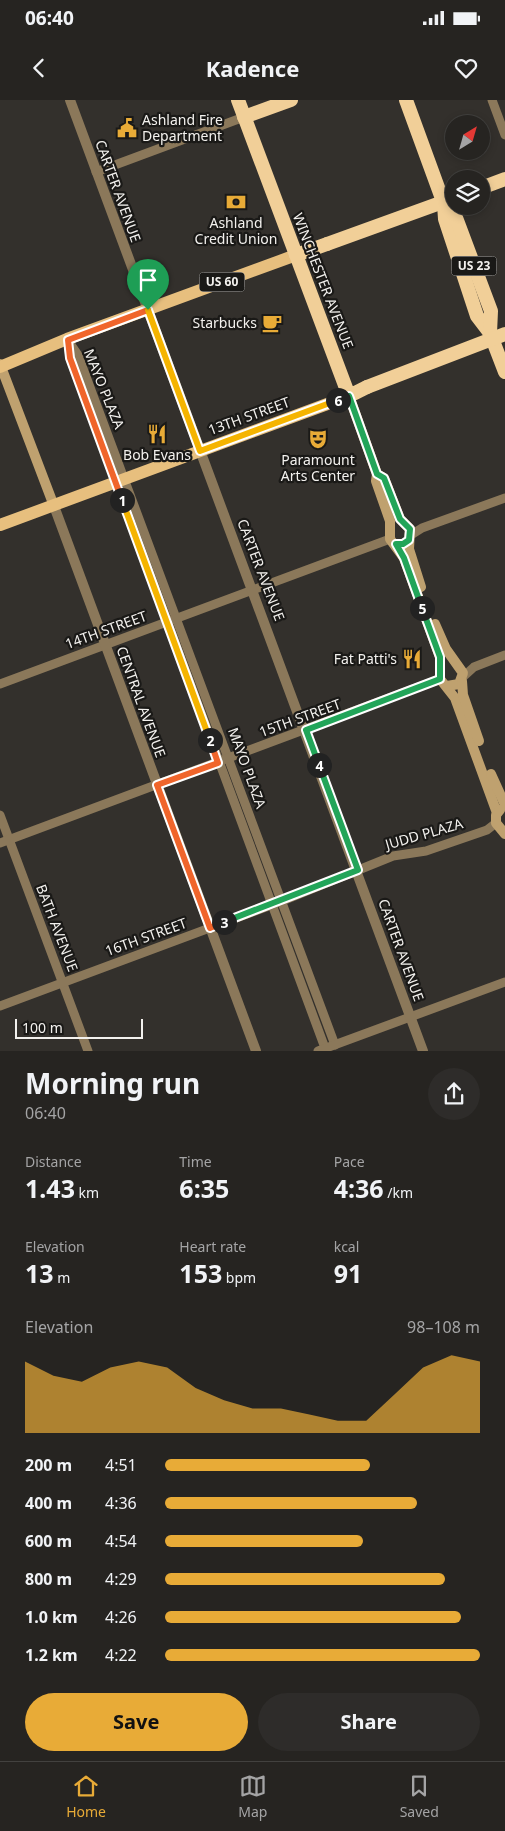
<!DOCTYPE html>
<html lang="en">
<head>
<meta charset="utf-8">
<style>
  body { margin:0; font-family:"Noto Sans",sans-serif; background:#2e2c2a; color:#f1f3f6; height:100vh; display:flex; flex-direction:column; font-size:19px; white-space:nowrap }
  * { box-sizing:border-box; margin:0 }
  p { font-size:16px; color:#a4a4a5 }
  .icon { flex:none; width:28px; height:28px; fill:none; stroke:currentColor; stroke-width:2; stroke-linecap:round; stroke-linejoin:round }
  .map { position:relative; height:951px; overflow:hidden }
  .side { display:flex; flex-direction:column; background:#262421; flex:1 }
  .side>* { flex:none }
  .needle { width:32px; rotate:37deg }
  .controls { position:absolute; left:445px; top:15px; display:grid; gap:10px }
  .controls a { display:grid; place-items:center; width:45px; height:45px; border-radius:50%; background:#262421; box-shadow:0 2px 8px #0003,0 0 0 1px #42413f; font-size:25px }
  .scale { position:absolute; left:15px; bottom:12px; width:128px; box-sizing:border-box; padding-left:5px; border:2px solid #f3f1ee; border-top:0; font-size:14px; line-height:18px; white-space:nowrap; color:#f3f1ee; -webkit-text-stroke:4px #1a1917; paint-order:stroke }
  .pin { position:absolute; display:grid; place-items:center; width:42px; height:42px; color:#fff; margin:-51px -21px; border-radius:50% 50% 50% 0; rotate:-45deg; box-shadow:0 0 5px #0007 }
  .pin .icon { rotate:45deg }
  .km { position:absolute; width:25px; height:25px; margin:-12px; border-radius:50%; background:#222; color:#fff; font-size:14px; line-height:25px; text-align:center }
  .round { display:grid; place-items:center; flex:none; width:52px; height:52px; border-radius:26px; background:#2e2c2a }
  .overview { display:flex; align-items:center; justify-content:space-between; height:85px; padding:0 25px }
  h1 { font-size:28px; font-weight:700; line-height:38px }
  .figures { display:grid; grid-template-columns:repeat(3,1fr); gap:8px; height:85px; padding:5px 25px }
  .figures div { display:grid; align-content:center }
  .figures b { font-size:25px; font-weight:700 }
  .figures small { font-size:14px; font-weight:400 }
  .figures p { font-size:14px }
  .chart { height:140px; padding:10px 25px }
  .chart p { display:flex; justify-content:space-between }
  .chart svg { width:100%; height:90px; margin-top:5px; fill:#e8ab37; opacity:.7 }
  .cta { display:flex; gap:10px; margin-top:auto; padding:10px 25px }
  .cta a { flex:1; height:58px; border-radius:30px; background:#e8ab37; color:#111; font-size:20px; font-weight:700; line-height:58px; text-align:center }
  .cta a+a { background:#2e2c2a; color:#f1f3f6 }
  ul { padding:0 25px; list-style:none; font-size:16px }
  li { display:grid; grid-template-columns:80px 60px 1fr; align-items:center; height:38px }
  li i { height:12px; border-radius:6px; background:#e8ab37 }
  .status { display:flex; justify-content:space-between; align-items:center; height:35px; padding:0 25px; background:#262421; direction:ltr }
  .status svg { height:14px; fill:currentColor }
  header { display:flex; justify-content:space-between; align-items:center; height:65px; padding:0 25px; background:#262421; font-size:22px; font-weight:700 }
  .tabs { display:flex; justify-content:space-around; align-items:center; height:70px; border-top:1px solid #42413f; background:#262421; font-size:14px; color:#a4a4a5 }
  .tabs a { display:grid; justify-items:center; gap:2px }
  .tabs .current { color:#e8ab37 }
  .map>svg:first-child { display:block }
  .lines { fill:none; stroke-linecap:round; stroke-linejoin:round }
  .minor { stroke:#8b785a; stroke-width:9 }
  .tertiary { stroke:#8b785a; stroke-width:10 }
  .secondary { stroke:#bfa16f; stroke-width:10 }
  .primary { stroke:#e7bf7e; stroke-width:12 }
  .trunk { stroke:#f1cf98; stroke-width:14 }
  .trunk-bridge { stroke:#f1cf98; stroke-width:14 }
  .split-1-casing { stroke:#fff; stroke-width:10 }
  .split-2-casing { stroke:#fff; stroke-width:10 }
  .split-3-casing { stroke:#fff; stroke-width:10 }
  .split-4-casing { stroke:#fff; stroke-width:10 }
  .split-5-casing { stroke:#fff; stroke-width:10 }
  .split-6-casing { stroke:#fff; stroke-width:10 }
  .split-7-casing { stroke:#fff; stroke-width:10 }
  .split-1 { stroke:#f0652b; stroke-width:6 }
  .split-2 { stroke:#f5b400; stroke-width:6 }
  .split-3 { stroke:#f0652b; stroke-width:6 }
  .split-4 { stroke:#22a559; stroke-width:6 }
  .split-5 { stroke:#22a559; stroke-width:6 }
  .split-6 { stroke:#22a559; stroke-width:6 }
  .split-7 { stroke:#f5b400; stroke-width:6 }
  .labels { text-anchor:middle; stroke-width:4.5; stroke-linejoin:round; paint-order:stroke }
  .shield { fill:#1a1917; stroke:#b2b0ae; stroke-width:1 }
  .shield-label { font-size:12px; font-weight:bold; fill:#f3f1ee }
  .poi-label { font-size:14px; fill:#f3f1ee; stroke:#1a1917 }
  .street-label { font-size:14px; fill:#f3f1ee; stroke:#1a1917 }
</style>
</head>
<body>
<div class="status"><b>06:40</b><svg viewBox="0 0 49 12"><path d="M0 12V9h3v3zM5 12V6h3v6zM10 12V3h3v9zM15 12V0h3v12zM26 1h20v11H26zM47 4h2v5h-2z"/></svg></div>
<header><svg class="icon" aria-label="back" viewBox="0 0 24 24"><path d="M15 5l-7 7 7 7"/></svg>Kadence<svg class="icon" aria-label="heart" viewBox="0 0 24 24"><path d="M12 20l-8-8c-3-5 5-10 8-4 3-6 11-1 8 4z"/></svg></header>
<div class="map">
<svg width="505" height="951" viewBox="0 0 505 951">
  <rect width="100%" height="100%" fill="#33302c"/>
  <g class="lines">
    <g class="minor">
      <path d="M492 0 505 35"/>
      <path d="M96 72 244 17"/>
      <path d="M67 239 78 255 335 945"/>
      <path d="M68 242 70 258 325 948"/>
      <path d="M411 435 422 428 505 398"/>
      <path d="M463 577 474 567 505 555"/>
      <path d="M0 584 390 439"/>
      <path d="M0 715 88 951"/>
      <path d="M0 743 440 579"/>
      <path d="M0 906 282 801 393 756 426 751 487 730 496 723"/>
      <path d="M318 951 505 882"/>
    </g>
    <g class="tertiary">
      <path d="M70 0 423 951"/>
      <path d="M54 406 256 951"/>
    </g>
    <g class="secondary">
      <path d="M0 264 54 406"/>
      <path d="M349 296 377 374 384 378 400 419 410 429 409 449 421 487"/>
      <path d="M377 374 376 381 390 421V439L404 458 440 557V579L455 598 497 713"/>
      <path d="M435 524 446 549 463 573 459 584 447 586"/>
      <path d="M462 581 463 595 479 641"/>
      <path d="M491 674 505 705"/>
      <path d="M500 710 496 715V723L505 734"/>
    </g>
    <g class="primary">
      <path d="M0 267 67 239 296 155"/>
      <path d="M0 425 349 296"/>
    </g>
    <g class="trunk">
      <path d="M238 0 349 296 367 287"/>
      <path d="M406 0 444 104 445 119 477 216 490 233 505 272"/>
      <path d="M244 17 291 0"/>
      <path d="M481 88 505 79"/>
      <path d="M444 104 455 115 491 211 490 233"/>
      <path d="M296 155 327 144"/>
    </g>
    <g class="trunk-bridge">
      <path d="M327 144 454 98"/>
      <path d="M367 287 505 234"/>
    </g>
  </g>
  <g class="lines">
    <defs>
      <path id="split-1" d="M122 400 70 258 68 240 148 210"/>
      <path id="split-2" d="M122 400 210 640"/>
      <path id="split-3" d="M210 640 218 663 157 685 210 828 224 822"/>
      <path id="split-4" d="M224 822 358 770 319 665"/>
      <path id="split-5" d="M319 665 306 630 440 579V557L422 508"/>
      <path id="split-6" d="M338 300 349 296 377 374 384 378 400 419 410 429 409 440 403 444H396L404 458 422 508"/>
      <path id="split-7" d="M148 210 200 351 338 300"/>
    </defs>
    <use href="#split-1" class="split-1-casing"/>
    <use href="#split-2" class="split-2-casing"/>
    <use href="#split-3" class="split-3-casing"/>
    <use href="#split-4" class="split-4-casing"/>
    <use href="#split-5" class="split-5-casing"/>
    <use href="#split-6" class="split-6-casing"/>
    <use href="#split-7" class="split-7-casing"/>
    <use href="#split-1" class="split-1"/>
    <use href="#split-2" class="split-2"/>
    <use href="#split-3" class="split-3"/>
    <use href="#split-4" class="split-4"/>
    <use href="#split-5" class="split-5"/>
    <use href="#split-6" class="split-6"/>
    <use href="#split-7" class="split-7"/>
  </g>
  <defs>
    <symbol id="civic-bare" viewBox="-9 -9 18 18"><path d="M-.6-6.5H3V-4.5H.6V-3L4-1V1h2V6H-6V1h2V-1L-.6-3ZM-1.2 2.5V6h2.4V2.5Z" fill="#e8ab37" stroke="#1a1917" stroke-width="2.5" paint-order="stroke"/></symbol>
    <symbol id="bank-bare" viewBox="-9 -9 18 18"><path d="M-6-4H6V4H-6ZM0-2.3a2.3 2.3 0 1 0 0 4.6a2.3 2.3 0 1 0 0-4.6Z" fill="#e8ab37" stroke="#1a1917" stroke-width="2.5" paint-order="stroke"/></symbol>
    <symbol id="cafe-bare" viewBox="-9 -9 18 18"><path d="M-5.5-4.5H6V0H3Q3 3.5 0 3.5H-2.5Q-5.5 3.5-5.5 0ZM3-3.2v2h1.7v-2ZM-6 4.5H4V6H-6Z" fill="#e8ab37" stroke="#1a1917" stroke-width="2.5" paint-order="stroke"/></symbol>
    <symbol id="restaurant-bare" viewBox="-9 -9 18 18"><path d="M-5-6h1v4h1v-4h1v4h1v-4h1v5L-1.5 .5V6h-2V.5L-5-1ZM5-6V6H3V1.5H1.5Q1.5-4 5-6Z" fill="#e8ab37" stroke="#1a1917" stroke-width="2.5" paint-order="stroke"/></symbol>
    <symbol id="theatre-bare" viewBox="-9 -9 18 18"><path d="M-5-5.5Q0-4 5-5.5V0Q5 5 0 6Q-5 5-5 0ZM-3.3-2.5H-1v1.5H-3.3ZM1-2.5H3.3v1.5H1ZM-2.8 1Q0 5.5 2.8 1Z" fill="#e8ab37" stroke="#1a1917" stroke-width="2.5" paint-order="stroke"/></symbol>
  </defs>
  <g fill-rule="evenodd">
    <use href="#civic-bare" x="113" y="14" width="28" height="28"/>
    <use href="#bank-bare" x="222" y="88" width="28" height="28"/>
    <use href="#cafe-bare" x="258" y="209" width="28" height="28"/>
    <use href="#restaurant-bare" x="143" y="320" width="28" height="28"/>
    <use href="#theatre-bare" x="304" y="325" width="28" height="28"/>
    <use href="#restaurant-bare" x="398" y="545" width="28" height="28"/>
  </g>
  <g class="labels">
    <g class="shield">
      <rect x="451.5" y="156.5" width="45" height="19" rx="4"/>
      <rect x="199.5" y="172.5" width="45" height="19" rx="4"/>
    </g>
    <g class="shield-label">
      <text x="474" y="170">US 23</text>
      <text x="222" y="186">US 60</text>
    </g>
    <g class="poi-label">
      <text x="142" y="25" text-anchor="start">Ashland Fire<tspan x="142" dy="16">Department</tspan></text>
      <text x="236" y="128">Ashland<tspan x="236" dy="16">Credit Union</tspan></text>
      <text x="257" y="228" text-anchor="end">Starbucks</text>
      <text x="157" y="360">Bob Evans</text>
      <text x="318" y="365">Paramount<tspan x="318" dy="16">Arts Center</tspan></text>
      <text x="397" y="564" text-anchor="end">Fat Patti's</text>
    </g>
    <g class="street-label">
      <text transform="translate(118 91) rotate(70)" y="5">CARTER AVENUE</text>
      <text transform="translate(323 181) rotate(69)" y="5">WINCHESTER AVENUE</text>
      <text transform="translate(104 289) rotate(68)" y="5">MAYO PLAZA</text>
      <text transform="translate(249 316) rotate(-20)" y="5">13TH STREET</text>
      <text transform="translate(261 470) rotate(69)" y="5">CARTER AVENUE</text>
      <text transform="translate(106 530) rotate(-20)" y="5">14TH STREET</text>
      <text transform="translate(141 602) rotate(70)" y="5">CENTRAL AVENUE</text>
      <text transform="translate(300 618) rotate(-20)" y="5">15TH STREET</text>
      <text transform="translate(247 668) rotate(70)" y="5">MAYO PLAZA</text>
      <text transform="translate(424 734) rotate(-16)" y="5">JUDD PLAZA</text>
      <text transform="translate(57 828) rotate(69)" y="5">BATH AVENUE</text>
      <text transform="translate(146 837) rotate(-20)" y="5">16TH STREET</text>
      <text transform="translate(401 850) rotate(70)" y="5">CARTER AVENUE</text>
    </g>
  </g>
</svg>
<div class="controls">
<a><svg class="needle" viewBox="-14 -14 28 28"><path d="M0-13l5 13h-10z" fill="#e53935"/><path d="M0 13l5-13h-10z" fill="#a4a4a5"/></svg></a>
<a><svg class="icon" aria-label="layers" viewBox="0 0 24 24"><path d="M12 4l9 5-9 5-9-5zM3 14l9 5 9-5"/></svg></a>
</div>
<div class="scale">100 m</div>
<div class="pin" style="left:148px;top:210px;background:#1e9e55"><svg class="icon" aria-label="arrive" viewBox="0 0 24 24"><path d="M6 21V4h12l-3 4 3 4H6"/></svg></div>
<b class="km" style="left:122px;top:400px">1</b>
<b class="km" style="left:210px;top:640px">2</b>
<b class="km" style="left:224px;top:822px">3</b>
<b class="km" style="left:319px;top:665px">4</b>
<b class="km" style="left:422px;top:508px">5</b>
<b class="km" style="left:338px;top:300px">6</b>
</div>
<section class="side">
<div class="overview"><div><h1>Morning run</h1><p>06:40</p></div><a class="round"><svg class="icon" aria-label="share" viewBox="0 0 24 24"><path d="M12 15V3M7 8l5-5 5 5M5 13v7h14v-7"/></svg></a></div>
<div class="figures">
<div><p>Distance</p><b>1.43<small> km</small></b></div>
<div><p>Time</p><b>6:35</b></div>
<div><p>Pace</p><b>4:36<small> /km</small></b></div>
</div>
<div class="figures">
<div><p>Elevation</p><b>13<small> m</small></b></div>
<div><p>Heart rate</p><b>153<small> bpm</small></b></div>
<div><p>kcal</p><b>91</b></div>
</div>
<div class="chart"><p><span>Elevation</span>98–108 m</p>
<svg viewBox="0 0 160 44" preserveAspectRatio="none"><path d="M0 44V9L10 16L20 19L30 12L40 9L50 12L60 22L70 28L80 32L90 32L100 35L110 38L120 38L130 25L140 12L150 6L160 9V44z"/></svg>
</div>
<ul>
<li><b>200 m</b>4:51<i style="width:65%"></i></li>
<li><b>400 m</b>4:36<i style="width:80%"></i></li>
<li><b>600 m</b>4:54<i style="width:63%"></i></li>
<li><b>800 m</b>4:29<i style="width:89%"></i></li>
<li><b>1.0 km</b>4:26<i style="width:94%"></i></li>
<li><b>1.2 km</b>4:22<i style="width:100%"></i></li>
</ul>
<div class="cta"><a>Save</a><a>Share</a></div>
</section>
<nav class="tabs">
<a class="current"><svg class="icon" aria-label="home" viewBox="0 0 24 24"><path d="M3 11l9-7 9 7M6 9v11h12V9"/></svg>Home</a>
<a><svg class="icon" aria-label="map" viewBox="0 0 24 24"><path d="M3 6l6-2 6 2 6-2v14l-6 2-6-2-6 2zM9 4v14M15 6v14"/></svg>Map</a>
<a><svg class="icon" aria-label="saved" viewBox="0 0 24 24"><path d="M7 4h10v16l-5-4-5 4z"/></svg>Saved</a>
</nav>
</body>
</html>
